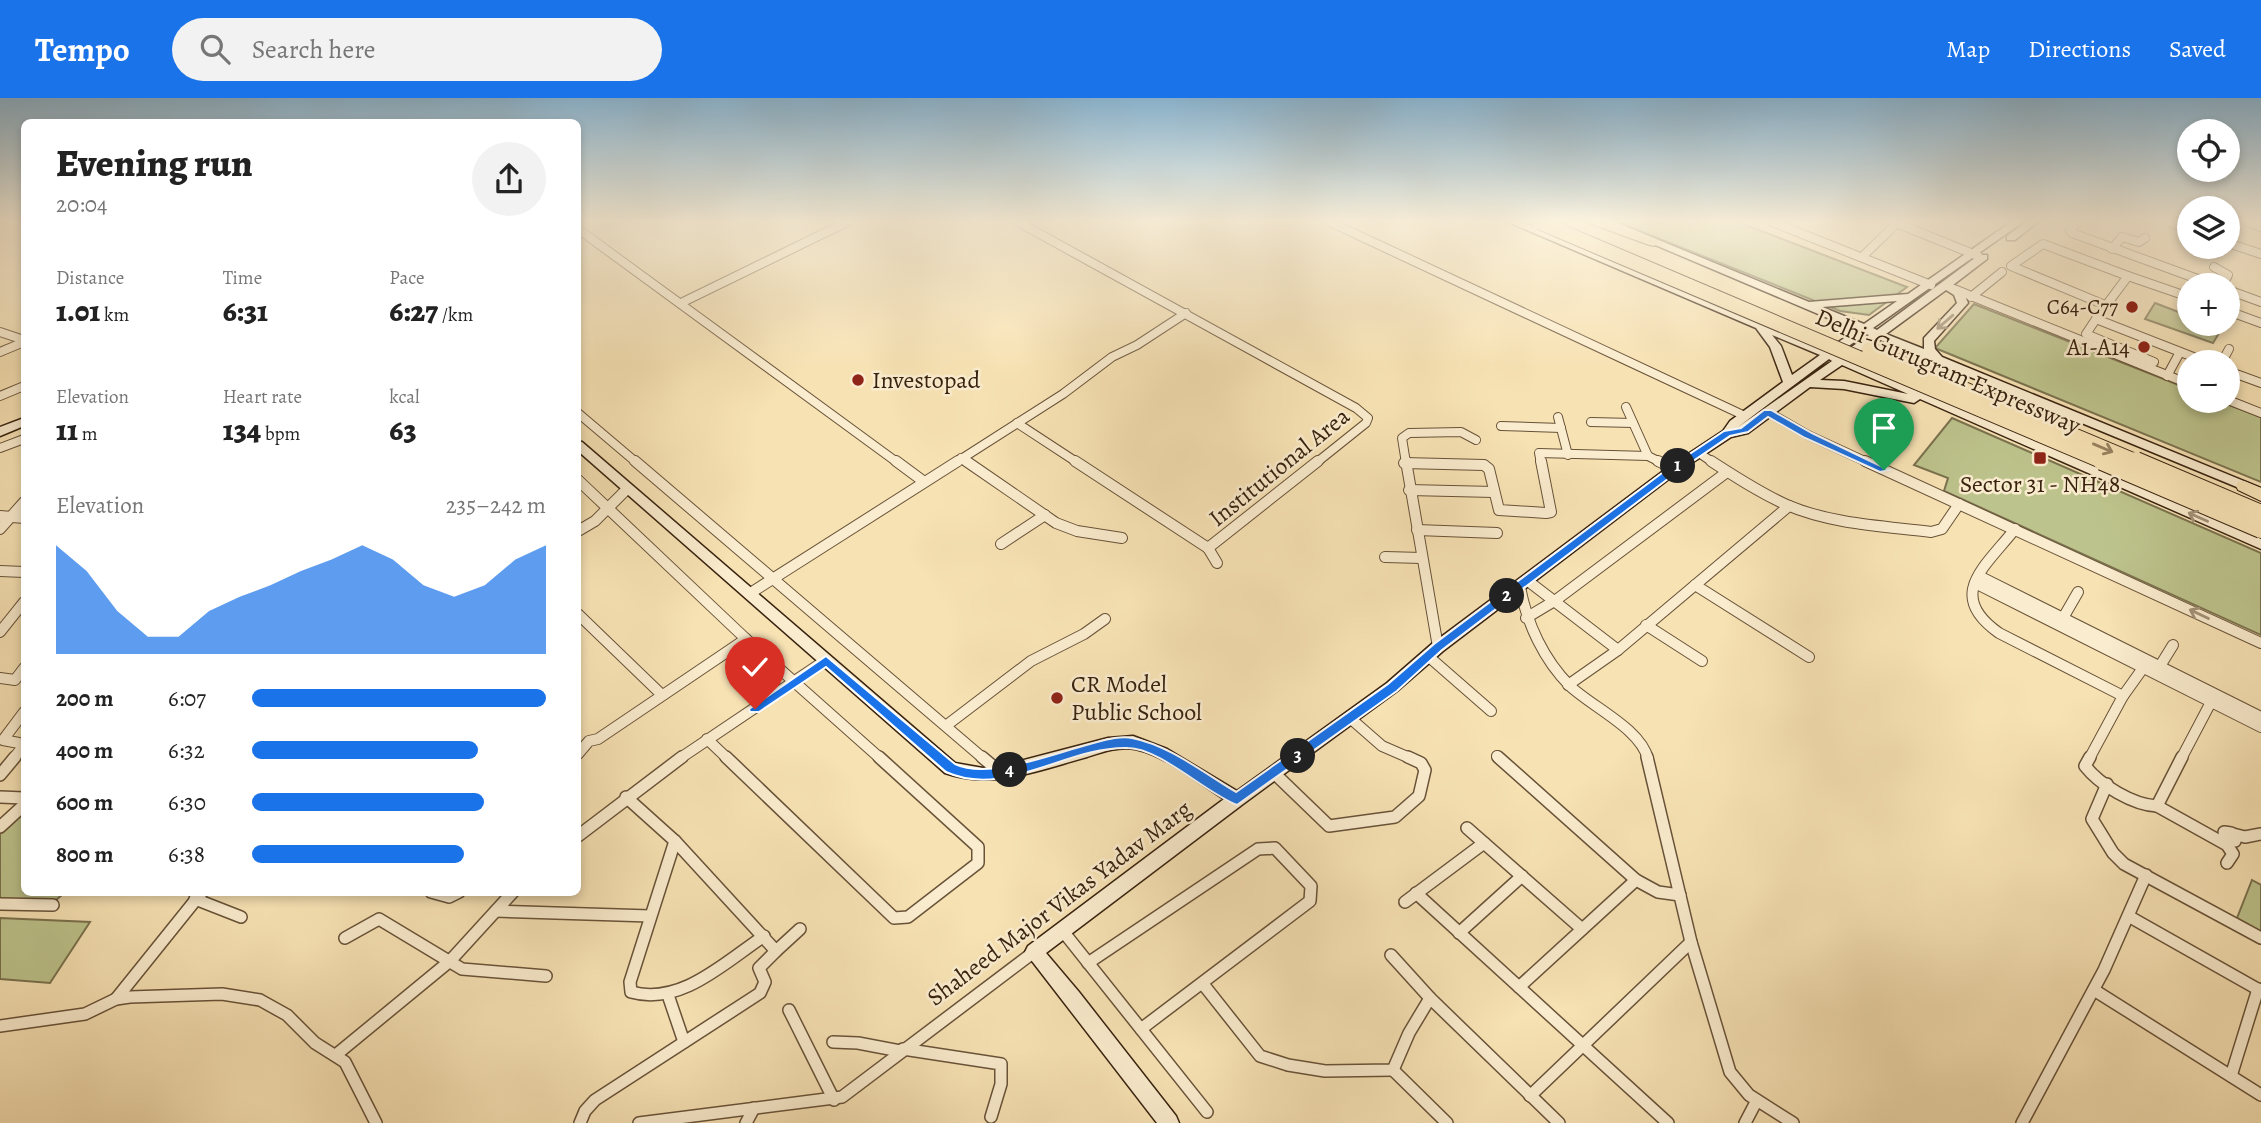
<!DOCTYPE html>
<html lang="en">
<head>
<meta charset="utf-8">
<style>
  body { margin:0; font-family:Alegreya,serif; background:#f2f2f2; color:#222; height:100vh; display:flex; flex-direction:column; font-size:26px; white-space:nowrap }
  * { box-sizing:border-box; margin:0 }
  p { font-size:23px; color:#767676 }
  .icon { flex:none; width:38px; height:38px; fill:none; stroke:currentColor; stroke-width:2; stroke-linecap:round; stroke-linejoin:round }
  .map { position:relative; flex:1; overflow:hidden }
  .sheet { position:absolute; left:21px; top:21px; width:560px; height:777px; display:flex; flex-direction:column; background:#fff; border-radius:10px; box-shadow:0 4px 10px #0003 }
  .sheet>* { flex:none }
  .buttons { position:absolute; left:2177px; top:21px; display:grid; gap:14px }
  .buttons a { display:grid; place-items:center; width:63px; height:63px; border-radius:50%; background:#fff; box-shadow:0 4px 10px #0003; font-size:35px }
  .pin { position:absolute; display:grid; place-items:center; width:60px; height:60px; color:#fff; margin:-72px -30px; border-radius:50% 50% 50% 0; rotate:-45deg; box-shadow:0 0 7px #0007 }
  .pin .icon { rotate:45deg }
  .km { position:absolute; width:35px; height:35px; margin:-18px; border-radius:50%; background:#222; color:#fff; font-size:19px; line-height:35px; text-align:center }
  .round { display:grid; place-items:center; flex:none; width:74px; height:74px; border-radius:37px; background:#f2f2f2 }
  .headline { display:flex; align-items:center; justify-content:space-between; height:119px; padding:0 35px }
  h1 { font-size:38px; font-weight:800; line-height:52px }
  .figures { display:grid; grid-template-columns:repeat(3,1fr); gap:10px; height:119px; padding:7px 35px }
  .figures div { display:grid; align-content:center }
  .figures b { font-size:30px; font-weight:800 }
  .figures small { font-size:19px; font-weight:400 }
  .figures p { font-size:19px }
  .chart { height:196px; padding:14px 35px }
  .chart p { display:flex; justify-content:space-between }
  .chart svg { width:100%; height:126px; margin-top:7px; fill:#1a73e8; opacity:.7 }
  ul { padding:0 35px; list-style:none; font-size:23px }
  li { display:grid; grid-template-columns:112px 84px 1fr; align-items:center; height:52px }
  li i { height:18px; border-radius:9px; background:#1a73e8 }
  header { display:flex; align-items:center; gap:42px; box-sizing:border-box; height:98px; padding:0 35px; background:#1a73e8; color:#fff }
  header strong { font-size:33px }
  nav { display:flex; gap:38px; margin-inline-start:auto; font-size:24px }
  .search { width:490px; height:63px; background:#f2f2f2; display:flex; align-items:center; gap:18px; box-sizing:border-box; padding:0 24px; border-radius:38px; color:#767676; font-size:26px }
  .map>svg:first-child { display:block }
  .green { fill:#bdc38c; stroke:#7a724e; stroke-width:2 }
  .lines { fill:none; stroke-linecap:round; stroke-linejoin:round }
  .street-far2-casing { stroke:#685238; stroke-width:10 }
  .street-far1-casing { stroke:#685238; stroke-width:12 }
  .street-casing { stroke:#685238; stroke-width:14 }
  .secondary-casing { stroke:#38220f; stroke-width:3 }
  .highway-casing { stroke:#38220f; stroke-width:2 }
  .street-far2 { stroke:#faecce; stroke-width:8 }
  .street-far1 { stroke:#faecce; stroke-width:10 }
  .street { stroke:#faecce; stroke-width:11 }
  .secondary { fill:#faecce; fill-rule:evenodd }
  .highway { fill:#f7e2b4; fill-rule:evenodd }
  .highway-bridge-far1-casing { stroke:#38220f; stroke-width:16; stroke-linecap:butt }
  .highway-bridge-casing { stroke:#38220f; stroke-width:20; stroke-linecap:butt }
  .highway-bridge-far1 { stroke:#f7e2b4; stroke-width:14 }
  .highway-bridge { stroke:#f7e2b4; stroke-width:18 }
  .oneway { stroke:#a39178 }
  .oneway2 { stroke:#988262 }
  .route { fill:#1a73e8; stroke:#fff; stroke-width:2 }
  .poi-dot { fill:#8f2418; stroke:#faecce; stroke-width:2.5 }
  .labels { text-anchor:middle; stroke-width:5; stroke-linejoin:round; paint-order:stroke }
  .far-poi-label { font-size:21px; fill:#38220f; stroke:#faecce; text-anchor:end }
  .poi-label { font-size:24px; fill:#38220f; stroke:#faecce; text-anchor:start }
  .street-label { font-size:24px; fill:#38220f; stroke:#faecce }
</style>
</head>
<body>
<header>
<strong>Tempo</strong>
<div class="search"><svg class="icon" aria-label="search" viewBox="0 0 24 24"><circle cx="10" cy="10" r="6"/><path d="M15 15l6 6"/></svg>Search here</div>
<nav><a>Map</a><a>Directions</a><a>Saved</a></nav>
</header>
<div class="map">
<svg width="2261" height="1025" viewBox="0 0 2261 1025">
  <rect width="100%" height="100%" fill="#f7e2b4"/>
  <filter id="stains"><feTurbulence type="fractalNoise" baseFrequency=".00286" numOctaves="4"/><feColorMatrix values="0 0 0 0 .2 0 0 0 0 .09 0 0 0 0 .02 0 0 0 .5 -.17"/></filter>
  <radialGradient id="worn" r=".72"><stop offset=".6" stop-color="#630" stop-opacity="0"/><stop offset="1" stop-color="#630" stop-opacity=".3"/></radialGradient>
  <g class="green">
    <path d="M1618 124H1738L1907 189 1869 217 1840 213Z"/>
    <path d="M2155 205 2189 218V226H2211L2222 230 2213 245 2145 221Z"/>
    <path d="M1974 206 2189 291V303H2219L2261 319V384L1935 250Z"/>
    <path d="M1952 320 2261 455V537L1944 393 1948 380 1914 367Z"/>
    <path d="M24 708V794L64 795 54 804 0 803V730Z"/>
    <path d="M2252 782 2261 787V834L2237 820Z"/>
    <path d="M0 820 90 824 50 885 0 881Z"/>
  </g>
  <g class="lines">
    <defs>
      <g id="street-far2">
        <path d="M1018 124 1356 310 1368 320 1366 325 1316 365"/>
        <path d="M1330 124 1745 318"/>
        <path d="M1772 124 1931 187"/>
        <path d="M1894 124 1978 158"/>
        <path d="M2077 124 2070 132 2072 135 2214 187"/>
        <path d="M2168 124 2189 131"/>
        <path d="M2247 124 2261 129"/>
        <path d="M578 131 898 365"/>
        <path d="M2186 144 2189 139"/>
        <path d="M2228 145 2261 156"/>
        <path d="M2112 151 2122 139 2139 144 2145 140"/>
        <path d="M1862 159 1897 125"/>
        <path d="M2214 169 2228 177 2223 187"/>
        <path d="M1954 191 2189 286"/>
        <path d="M2228 192 2261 204"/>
        <path d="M1971 199 2002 174"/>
        <path d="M2189 199 2128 178 2096 221 2206 264"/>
        <path d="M681 205 847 124"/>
        <path d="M2105 207 2011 168 2043 146 2128 178"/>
        <path d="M2228 213 2261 225"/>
        <path d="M2096 221 2086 236 2154 264"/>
        <path d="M0 234 24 242"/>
        <path d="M0 254 24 244"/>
        <path d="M2222 264 2229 251"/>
        <path d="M2228 273 2261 285"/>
        <path d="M2167 278 2180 254"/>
        <path d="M0 298 24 288"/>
        <path d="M2228 302 2261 315"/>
        <path d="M1626 309 1648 358 1662 365"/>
        <path d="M1768 314 1808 337 1869 365"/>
        <path d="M578 315 637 365"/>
        <path d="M1558 319 1568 357"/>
        <path d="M1591 324 1633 325"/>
        <path d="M1017 325 1078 365"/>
        <path d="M1501 328 1561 330"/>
        <path d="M0 350 24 341"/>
        <path d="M1699 355 1714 365"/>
        <path d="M961 360 968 365"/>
        <path d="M955 365 1063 296 1112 259 1137 247 1186 215"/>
        <path d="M1406 365 1402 340 1409 335 1461 334 1476 342"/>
        <path d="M1541 365 1539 355 1648 358"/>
      </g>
      <g id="street-far1">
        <path d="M635 363 984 661"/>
        <path d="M896 363 923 383"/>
        <path d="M966 363 1056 425 1077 433 1122 440"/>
        <path d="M1075 363 1208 450 1318 363"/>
        <path d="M1406 363 1438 549"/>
        <path d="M1658 363 1674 371"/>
        <path d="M1711 363C1736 379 1760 395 1787 407 1831 426 1883 428 1931 434L1942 431 1959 406"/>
        <path d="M1865 363 2261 545"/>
        <path d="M1404 365 1484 367 1489 371 1499 412 1546 415 1551 414 1541 363"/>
        <path d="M578 382 746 541 881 661"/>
        <path d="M1409 392 1494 394"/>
        <path d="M0 418 24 420"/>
        <path d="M0 431 24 404"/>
        <path d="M2015 431C1985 469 1945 497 1999 535L2123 598"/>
        <path d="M1417 432 1497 435"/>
        <path d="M578 433 595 423 627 391"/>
        <path d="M1001 446 1045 417"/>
        <path d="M1208 450 1217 465"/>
        <path d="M1385 459 1422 460"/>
        <path d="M0 473 24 474"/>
        <path d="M1979 478 2261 619"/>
        <path d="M1528 483 1618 552"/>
        <path d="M1975 485 2261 629"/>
        <path d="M1695 487 1809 559"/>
        <path d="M1520 489C1527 526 1544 562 1570 588 1592 609 1641 631 1648 661"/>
        <path d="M749 496 958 363"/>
        <path d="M578 516 662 597"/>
        <path d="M1526 520 1556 502 1727 374"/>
        <path d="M2063 520 2078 494"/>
        <path d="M1646 527 1702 563"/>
        <path d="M0 534 24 504"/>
        <path d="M1428 558 1491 613"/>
        <path d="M2160 568 2173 547"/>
        <path d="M0 580 15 582 24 570"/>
        <path d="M1568 587 1618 552 1789 408"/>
        <path d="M1350 620 1382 648 1412 661"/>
        <path d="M947 627 1031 563 1084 536 1105 521"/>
        <path d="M707 641 728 661"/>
        <path d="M578 656 589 643 598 641 746 541"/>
        <path d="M1497 658 1500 661"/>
        <path d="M13 661 22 650 19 645 3 642 24 614"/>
        <path d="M679 661 826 562"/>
        <path d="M2089 661 2123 598 2143 570"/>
        <path d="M2181 661 2211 604"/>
      </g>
      <g id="street">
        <path d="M726 659 894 820 908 819 978 765V749L879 659"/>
        <path d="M982 659 1001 675"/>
        <path d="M1498 659 1636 782 1658 794 1680 797"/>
        <path d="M1647 659 1691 844 1730 974 1749 997 1793 1025"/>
        <path d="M2090 659 2085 668C2100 687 2133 707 2157 708L2182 659"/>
        <path d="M1274 675 1329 728 1395 719 1419 698 1425 672 1421 665 1408 659"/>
        <path d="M0 677 15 659"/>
        <path d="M2107 686 2092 721 2113 755 2124 766 2261 840"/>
        <path d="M0 699 24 700"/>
        <path d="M626 699 675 743 776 853 800 831"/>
        <path d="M2157 708 2227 747 2233 756 2227 765"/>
        <path d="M0 729 24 707"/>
        <path d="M1467 730 1582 831"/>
        <path d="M2233 736 2245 739 2261 736"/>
        <path d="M578 738 682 659"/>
        <path d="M675 743 630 884 631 894C681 908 725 864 764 838"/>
        <path d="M2227 745 2224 734 2231 735 2236 740 2235 743 2228 742"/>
        <path d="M431 794 449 799 459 794"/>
        <path d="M1416 795 1668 1025"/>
        <path d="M195 801 241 819"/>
        <path d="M1405 804 1484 745"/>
        <path d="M0 806 53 807"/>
        <path d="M496 813 650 818"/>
        <path d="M2130 819 2261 893"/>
        <path d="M1062 832 1207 1014"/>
        <path d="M1459 835 1522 778"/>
        <path d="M345 840 379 821 462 871 546 878"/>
        <path d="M1391 857 1430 900 1559 1025"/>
        <path d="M1088 865 1258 751 1275 750 1311 788 1310 803 1141 931"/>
        <path d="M1203 886 1260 958 1288 967 1325 973 1393 972 1409 935 1430 900"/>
        <path d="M1519 889 1636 782"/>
        <path d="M2094 892 2261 997"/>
        <path d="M668 897 684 944"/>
        <path d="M116 901 202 794"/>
        <path d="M789 912 834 1002"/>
        <path d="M0 928 85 916 116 901 130 899 222 896 260 902 287 917 315 945 345 964 376 1025"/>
        <path d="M833 944 858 945 900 953"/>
        <path d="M903 951 1001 966V986L991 1019"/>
        <path d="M337 956 450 863 513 794"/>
        <path d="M1393 972 1447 1025"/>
        <path d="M2231 978 2258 891"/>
        <path d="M1530 998 1691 844"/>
        <path d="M580 1025 585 1013 595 1002 760 895 765 884 759 870 776 853"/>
        <path d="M639 1025 842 999 1034 854"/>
        <path d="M746 1025 754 1010"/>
        <path d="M1745 1025 1756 1004"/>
        <path d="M2022 1025 2104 872 2146 777"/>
      </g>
      <g id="secondary">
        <path d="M1508 124H1522L1827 252 1856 232 1601 124H1615L1809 204 1908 196 2011 124H2023L1873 230 1877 232 1979 157H1987V161L1953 187 1963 193 1968 205 1934 243 1935 251 1942 259 2261 390V399L1878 241 1849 261 2261 441V451L1920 301 1914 305 1844 291 1810 289 1748 335 1731 339 1678 374 1443 553 1397 593 1243 706 1046 855 1079 894 1176 1018 1179 1025H1157L1025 854 1028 848 1224 701C1197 684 1167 658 1135 651 1119 648 1102 654 1087 659 1039 672 993 692 945 675L578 353V343L582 344 955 665 983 670 1001 668 1108 640 1133 638 1167 651 1237 693 1387 585 1433 545 1670 368 1723 333 1730 323 1783 284 1770 249 1756 230ZM1946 192 1954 197 1957 205 1924 240V251L1886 236ZM1897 203 1864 226 1822 209ZM1866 236 1869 237 1840 257 1837 256ZM1772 237 1820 257 1792 277 1781 248ZM1829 261 1832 263 1738 329ZM1842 267 1908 296 1844 283 1820 282Z"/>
        <path d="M2026 124H2038L2015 142H2007V138Z"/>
        <path d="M24 320V328L0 338V329Z"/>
      </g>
      <g id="highway">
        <path d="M1586 124H1605L1660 144 1654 148 1649 147Z"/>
        <path d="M2244 383 2261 390V403L2238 392 2236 388 2238 384Z"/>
      </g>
    </defs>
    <use href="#street-far2" class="street-far2-casing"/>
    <use href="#street-far1" class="street-far1-casing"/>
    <use href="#street" class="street-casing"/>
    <use href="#secondary" class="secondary-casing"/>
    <use href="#highway" class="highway-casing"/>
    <use href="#street-far2" class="street-far2"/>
    <use href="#street-far1" class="street-far1"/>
    <use href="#street" class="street"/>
    <use href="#secondary" class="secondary"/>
    <use href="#highway" class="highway"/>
    <defs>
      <g id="highway-bridge-far1">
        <path d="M1539 124 2106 365"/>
        <path d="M1869 251 2140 365"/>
      </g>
      <g id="highway-bridge">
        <path d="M2102 363 2261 431"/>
        <path d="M2136 363 2261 416"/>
      </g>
    </defs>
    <use href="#highway-bridge-far1" class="highway-bridge-far1-casing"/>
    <use href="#highway-bridge" class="highway-bridge-casing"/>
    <use href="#highway-bridge-far1" class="highway-bridge-far1"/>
    <use href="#highway-bridge" class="highway-bridge"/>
  </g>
  <defs><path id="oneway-shaft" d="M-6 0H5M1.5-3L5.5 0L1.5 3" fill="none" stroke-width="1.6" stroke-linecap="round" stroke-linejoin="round" transform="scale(1.75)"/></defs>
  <g class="oneway">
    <use href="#oneway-shaft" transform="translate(1945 224) rotate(139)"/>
    <use href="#oneway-shaft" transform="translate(2198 419) rotate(-156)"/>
    <use href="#oneway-shaft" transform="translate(2199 516) rotate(-155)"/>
  </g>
  <use class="oneway2" href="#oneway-shaft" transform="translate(2103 350) rotate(23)"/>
  <linearGradient id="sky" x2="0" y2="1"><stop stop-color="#8bb7d4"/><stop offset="0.46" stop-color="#fbf2dd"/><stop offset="1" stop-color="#fbf2dd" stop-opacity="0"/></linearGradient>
  <rect width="2261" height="268" fill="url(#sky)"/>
  <path class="route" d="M1764 312H1771L1812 335 1889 372 1880 374 1805 340 1768 319 1748 334 1730 338 1677 374 1442 552 1397 593 1237 707C1206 695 1159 650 1128 650 1067 648 1005 701 946 674L826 569 759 614H750L749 611 826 558 955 666C989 682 1054 655 1090 646 1102 643 1120 637 1132 640 1169 647 1204 675 1236 694L1388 586 1434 546 1670 369 1724 333 1741 330Z"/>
  <g class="poi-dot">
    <circle cx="2132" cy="209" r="7"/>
    <circle cx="2144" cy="249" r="7"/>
    <circle cx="858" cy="282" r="7"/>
    <rect x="2033" y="353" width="14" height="14" rx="3.5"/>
    <circle cx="1057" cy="600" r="7"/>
  </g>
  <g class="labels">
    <g class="far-poi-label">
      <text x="2118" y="216">C64-C77</text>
    </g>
    <g class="poi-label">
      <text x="2130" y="257" text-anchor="end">A1-A14</text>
      <text x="872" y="290">Investopad</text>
      <text x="2040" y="394" text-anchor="middle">Sector 31 - NH48</text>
      <text x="1071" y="594">CR Model<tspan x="1071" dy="28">Public School</tspan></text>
    </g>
    <g class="street-label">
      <text transform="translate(1948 273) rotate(23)" y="8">Delhi-Gurugram Expressway</text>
      <text transform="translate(1279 369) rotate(-39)" y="8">Institutional Area</text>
      <text transform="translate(1059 805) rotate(-37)" y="8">Shaheed Major Vikas Yadav Marg</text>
    </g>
  </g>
  <rect width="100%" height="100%" filter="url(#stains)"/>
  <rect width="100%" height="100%" fill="url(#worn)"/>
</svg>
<div class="buttons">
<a><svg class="icon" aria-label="locate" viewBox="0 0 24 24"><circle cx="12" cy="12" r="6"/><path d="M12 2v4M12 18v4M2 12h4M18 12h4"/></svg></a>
<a><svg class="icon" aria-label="layers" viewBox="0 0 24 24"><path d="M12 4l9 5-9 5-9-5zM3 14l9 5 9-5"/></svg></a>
<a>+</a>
<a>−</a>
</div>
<div class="pin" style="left:1884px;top:372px;background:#1e9e55"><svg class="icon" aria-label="arrive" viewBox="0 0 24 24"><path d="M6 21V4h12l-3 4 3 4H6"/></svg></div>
<div class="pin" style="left:755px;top:611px;background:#d93025"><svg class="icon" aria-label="check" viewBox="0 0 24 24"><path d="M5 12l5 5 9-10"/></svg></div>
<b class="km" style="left:1678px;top:368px">1</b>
<b class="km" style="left:1507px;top:498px">2</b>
<b class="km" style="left:1298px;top:658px">3</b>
<b class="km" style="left:1010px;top:672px">4</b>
<section class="sheet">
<div class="headline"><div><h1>Evening run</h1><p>20:04</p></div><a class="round"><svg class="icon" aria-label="share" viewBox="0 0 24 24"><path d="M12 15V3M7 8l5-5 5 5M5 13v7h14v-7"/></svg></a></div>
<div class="figures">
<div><p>Distance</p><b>1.01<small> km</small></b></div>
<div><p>Time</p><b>6:31</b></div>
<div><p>Pace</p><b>6:27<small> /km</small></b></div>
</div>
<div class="figures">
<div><p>Elevation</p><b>11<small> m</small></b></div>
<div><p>Heart rate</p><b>134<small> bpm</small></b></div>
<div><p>kcal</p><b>63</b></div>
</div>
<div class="chart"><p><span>Elevation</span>235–242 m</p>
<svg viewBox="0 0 160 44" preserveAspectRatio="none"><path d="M0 44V6L10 15L20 29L30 38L40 38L50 29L60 24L70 20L80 15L90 11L100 6L110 11L120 20L130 24L140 20L150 11L160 6V44z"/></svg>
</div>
<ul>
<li><b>200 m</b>6:07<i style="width:100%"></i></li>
<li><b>400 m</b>6:32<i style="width:77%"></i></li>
<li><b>600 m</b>6:30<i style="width:79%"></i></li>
<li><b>800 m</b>6:38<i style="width:72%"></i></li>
</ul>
</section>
</div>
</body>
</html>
